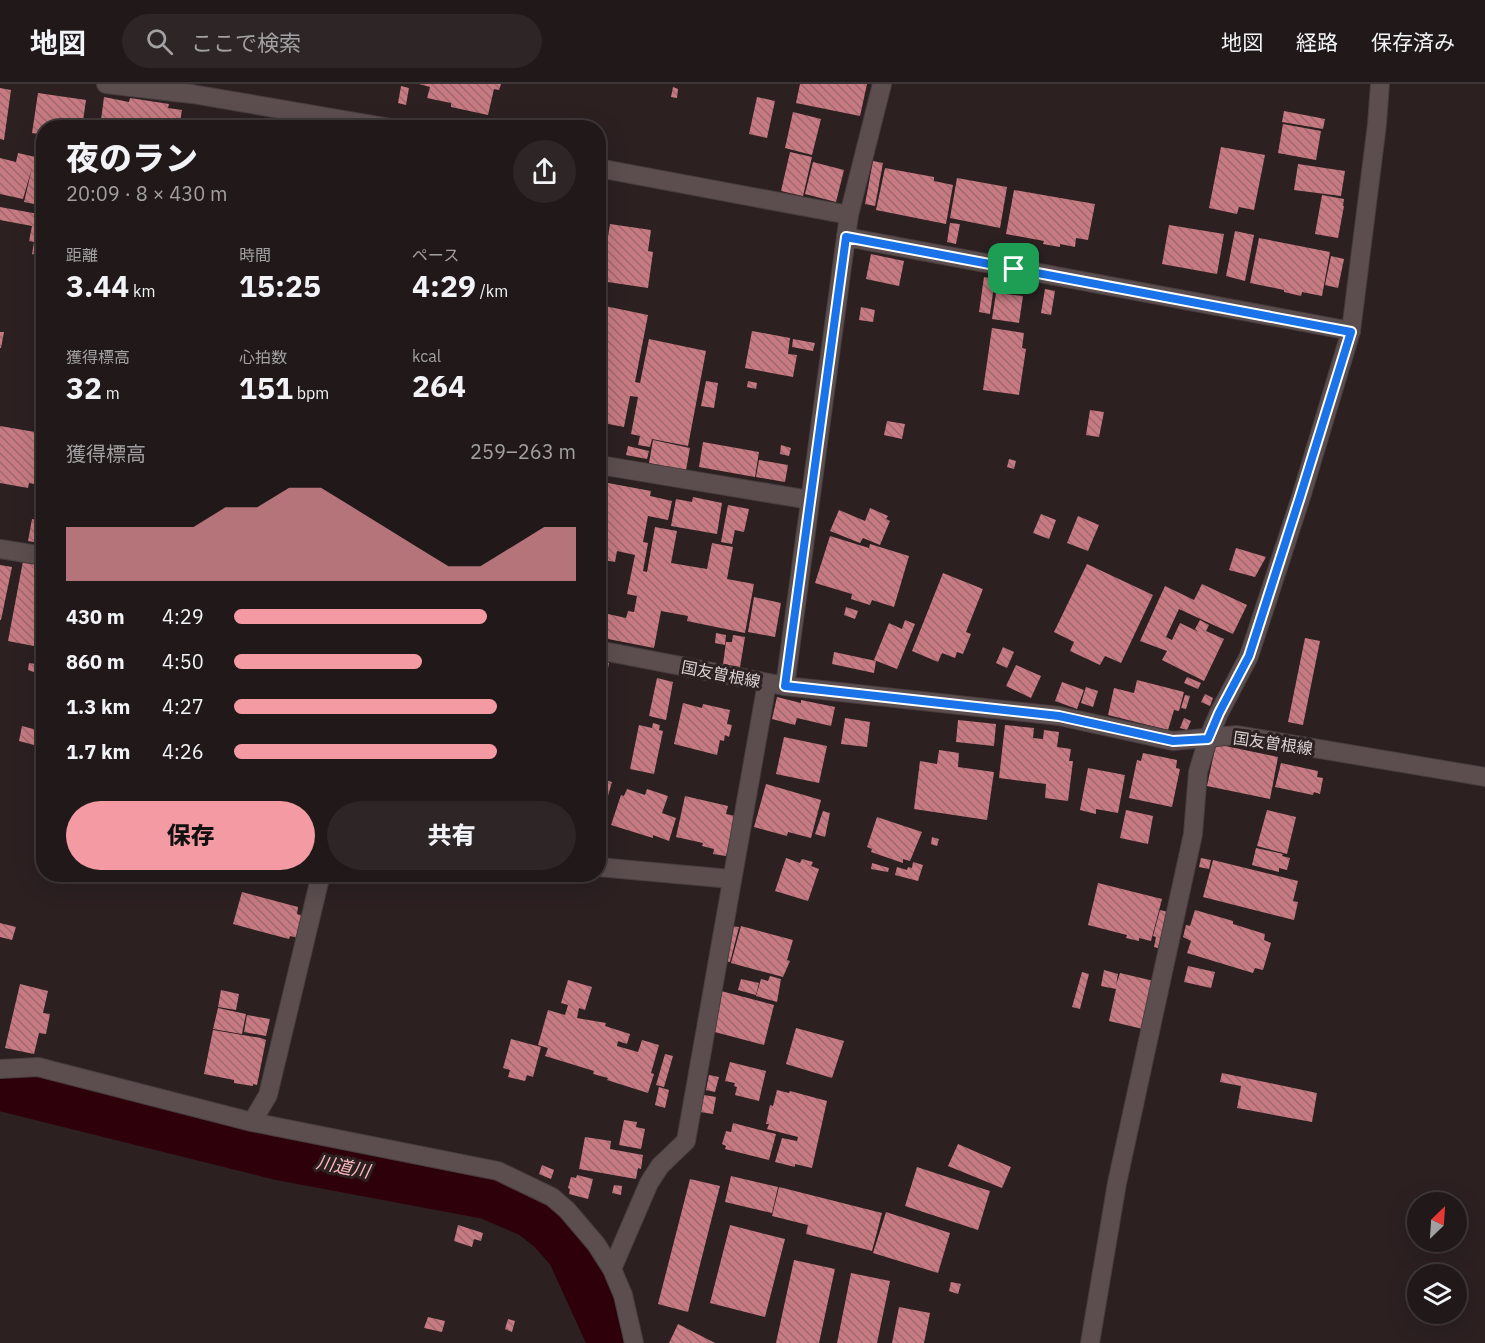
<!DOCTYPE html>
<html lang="ja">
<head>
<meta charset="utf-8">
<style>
  body { margin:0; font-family:"IBM Plex Sans","Noto Sans JP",sans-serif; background:#2d2526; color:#f1f3f6; height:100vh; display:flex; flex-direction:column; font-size:22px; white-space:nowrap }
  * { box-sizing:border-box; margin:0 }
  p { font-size:20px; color:#a2a0a2 }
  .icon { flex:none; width:33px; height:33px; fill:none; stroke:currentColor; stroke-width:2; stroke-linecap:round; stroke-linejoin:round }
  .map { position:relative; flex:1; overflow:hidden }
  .panel { position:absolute; left:36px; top:36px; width:570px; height:762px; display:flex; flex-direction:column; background:#211819; border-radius:24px; box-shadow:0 6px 24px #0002,0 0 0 2px #3e3738 }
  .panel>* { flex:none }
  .needle { width:39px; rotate:25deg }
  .buttons { position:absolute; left:1407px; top:1108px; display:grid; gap:12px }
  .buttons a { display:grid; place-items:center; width:60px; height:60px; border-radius:50%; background:#211819; box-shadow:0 6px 24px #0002,0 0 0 2px #3e3738; font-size:30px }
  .pin { position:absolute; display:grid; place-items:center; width:51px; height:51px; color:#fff; margin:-26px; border-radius:12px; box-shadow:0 3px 9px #0006 }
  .round { display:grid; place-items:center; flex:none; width:63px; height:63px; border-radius:32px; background:#2d2526 }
  .headline { display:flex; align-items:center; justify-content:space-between; height:102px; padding:0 30px }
  h1 { font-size:33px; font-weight:800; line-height:45px }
  .metrics { display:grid; grid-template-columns:repeat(3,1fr); gap:9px; height:102px; padding:6px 30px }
  .metrics div { display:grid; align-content:center }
  .metrics b { font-size:30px; font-weight:800 }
  .metrics small { font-size:16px; font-weight:400 }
  .metrics p { font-size:16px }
  .chart { height:168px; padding:12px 30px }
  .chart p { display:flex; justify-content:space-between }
  .chart svg { width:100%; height:108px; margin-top:6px; fill:#f49aa3; opacity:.7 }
  .action { display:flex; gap:12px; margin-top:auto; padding:12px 30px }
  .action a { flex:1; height:69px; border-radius:36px; background:#f49aa3; color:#111; font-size:24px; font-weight:800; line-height:69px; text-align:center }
  .action a+a { background:#2d2526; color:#f1f3f6 }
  ul { padding:0 30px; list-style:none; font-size:20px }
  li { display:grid; grid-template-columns:96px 72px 1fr; align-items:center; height:45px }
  li i { height:15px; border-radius:8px; background:#f49aa3 }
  header { display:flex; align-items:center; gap:36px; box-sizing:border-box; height:84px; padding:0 30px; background:#211819; border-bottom:2px solid #3e3738 }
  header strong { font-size:28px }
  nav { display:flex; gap:33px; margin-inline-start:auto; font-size:21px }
  .search { width:420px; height:54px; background:#2d2526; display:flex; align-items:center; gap:15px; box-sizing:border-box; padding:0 21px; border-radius:33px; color:#a2a0a2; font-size:22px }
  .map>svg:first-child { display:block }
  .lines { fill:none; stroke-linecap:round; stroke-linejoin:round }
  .river { stroke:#2e000a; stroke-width:51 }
  .building { fill:url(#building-back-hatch) }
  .street-casing { stroke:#483d3e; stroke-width:20 }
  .secondary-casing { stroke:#483d3e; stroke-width:20 }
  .street { stroke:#5c4e4f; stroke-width:18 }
  .secondary { stroke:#5c4e4f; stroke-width:18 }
  .route-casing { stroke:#fff; stroke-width:12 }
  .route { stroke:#1a73e8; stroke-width:8 }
  .labels { text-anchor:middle; stroke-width:6; stroke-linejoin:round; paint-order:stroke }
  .street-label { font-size:16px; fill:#dbd2d2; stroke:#2c2021 }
  .water-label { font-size:18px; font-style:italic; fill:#fcbbc0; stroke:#2c2021 }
</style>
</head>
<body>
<header>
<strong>地図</strong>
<div class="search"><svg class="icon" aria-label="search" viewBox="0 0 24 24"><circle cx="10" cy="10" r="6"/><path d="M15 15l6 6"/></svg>ここで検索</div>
<nav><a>地図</a><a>経路</a><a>保存済み</a></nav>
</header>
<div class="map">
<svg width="1485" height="1259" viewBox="0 0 1485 1259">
  <defs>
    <pattern id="building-back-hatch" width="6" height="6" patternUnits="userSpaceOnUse" patternTransform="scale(1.5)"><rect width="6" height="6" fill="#c77a82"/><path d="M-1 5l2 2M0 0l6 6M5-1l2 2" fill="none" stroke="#9f686e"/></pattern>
  </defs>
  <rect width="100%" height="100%" fill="#2c2021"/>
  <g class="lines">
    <path class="river" d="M0 1001 281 1071 489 1110 531 1128 552 1144 572 1167 614 1259"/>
  </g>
  <g class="building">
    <path d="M419 0H501L499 6 494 5 488 31 451 23V19L427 14 430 3Z"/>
    <path d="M800 0H867L860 32 796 19Z"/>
    <path d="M401 2 409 4 406 21 398 19Z"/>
    <path d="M673 3 678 5 677 14 671 13Z"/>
    <path d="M0 4 11 6 4 56 0 55Z"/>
    <path d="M38 9 86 16 82 44H44V51L32 49Z"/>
    <path d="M104 13 129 18 130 14 169 20 168 24 182 26 179 44H100Z"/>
    <path d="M757 13 775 17 767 54 749 50Z"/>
    <path d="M1284 27 1325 35 1323 45 1282 38Z"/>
    <path d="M793 28 821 35 812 71 785 64Z"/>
    <path d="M1283 40 1321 47 1316 76 1278 69Z"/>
    <path d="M1221 63 1265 71 1254 126 1239 123 1237 130 1209 124Z"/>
    <path d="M790 68 812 73 803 112 781 107Z"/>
    <path d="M18 69 44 75V122L24 118 32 84 23 115 0 110V74L16 78Z"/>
    <path d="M873 77 883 79 875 122 865 120Z"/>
    <path d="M813 78 844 86 836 118 805 110Z"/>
    <path d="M1298 80 1345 87 1341 112 1294 106Z"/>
    <path d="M885 84 934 93V97L953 101 946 140 876 126Z"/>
    <path d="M957 94 1007 103 1000 144 950 134Z"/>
    <path d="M1014 106 1095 120 1088 156 1076 154 1075 163 1060 160V163L1043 160 1044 157 1006 150Z"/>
    <path d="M1322 111 1344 115 1343 122H1344L1338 154 1315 150Z"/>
    <path d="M0 123 44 131V173L32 170 34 158 29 157 32 142 0 136Z"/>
    <path d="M950 139 960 140 956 160 947 158Z"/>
    <path d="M610 140 651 146 648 167 653 168 648 204 601 197Z"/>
    <path d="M1169 141 1224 150 1217 190 1162 180Z"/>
    <path d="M1235 147 1254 151 1245 197 1226 192Z"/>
    <path d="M1259 154 1330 168 1322 212 1302 208 1301 212 1284 208V206L1250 199Z"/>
    <path d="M871 170 904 177 899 202 866 195Z"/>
    <path d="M1331 172 1344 175 1338 204 1325 201Z"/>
    <path d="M984 193 995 195 990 230 979 228Z"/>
    <path d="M1045 205 1055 207 1051 231 1041 229Z"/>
    <path d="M996 209 1023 212 1019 239 992 235Z"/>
    <path d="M600 221 648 231 635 298 640 299 649 255 706 267 688 362 652 355 650 363 638 361 640 352 631 350 638 313 630 312 624 343 598 338V229Z"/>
    <path d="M861 223 875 226 873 238 859 236Z"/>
    <path d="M992 244 1024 249 1022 264 1026 265 1019 311 983 306Z"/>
    <path d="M752 247 790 254 788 270 797 271 793 293 745 284Z"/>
    <path d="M0 248H4L1 264H0Z"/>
    <path d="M793 255 815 259 813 267 792 263Z"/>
    <path d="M706 297 718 299 714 324 701 322Z"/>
    <path d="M748 297 757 299 756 305 747 303Z"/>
    <path d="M1090 326 1104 328 1099 353 1086 351Z"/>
    <path d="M887 337 905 340 902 355 884 351Z"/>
    <path d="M0 342 35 348V351L44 353V402L29 399 28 404 0 399Z"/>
    <path d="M653 356 690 364 686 386 649 379Z"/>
    <path d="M703 358 759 368 755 393 699 383Z"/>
    <path d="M781 361 791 364 789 372 780 370Z"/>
    <path d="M628 362 649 367 647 375 626 371Z"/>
    <path d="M1009 375 1016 377 1014 385 1007 383Z"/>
    <path d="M759 376 788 381 785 398 756 393Z"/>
    <path d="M608 399 651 407 650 412 672 417 668 436 648 432 643 458 648 459 643 487 647 488 655 443 677 447 671 479 707 485 712 459 733 463 727 495 754 500 745 549 687 537 688 532 661 527 654 564 603 554 608 530 626 534 628 527 634 528 637 512 627 510 635 471 617 467 615 478 598 475V450Z"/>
    <path d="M693 413 722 419 717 450 671 442 676 415 692 418Z"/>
    <path d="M728 421 749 425 744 448 735 446 732 460 721 458Z"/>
    <path d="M870 424 888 432 886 435 890 437 880 461 863 454 860 459 830 447 839 426 865 437Z"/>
    <path d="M38 428 44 429V460L28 457 32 435 37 436Z"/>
    <path d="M1041 430 1056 436 1049 455 1033 449Z"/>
    <path d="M1078 432 1099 441 1088 467 1067 459Z"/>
    <path d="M830 452 869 464 870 460 909 472 894 523 872 516 870 521 851 515 852 510 815 499Z"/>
    <path d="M1236 464 1266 473 1255 493 1229 486Z"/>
    <path d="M23 477 44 481V564L8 557Z"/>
    <path d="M1087 480 1153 511 1121 579 1105 572 1100 581 1070 567 1074 558 1054 548Z"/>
    <path d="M0 481 12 483 1 536H0Z"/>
    <path d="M943 489 983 505 966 548 971 550 963 570 957 568 955 574 942 569 938 578 912 567Z"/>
    <path d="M1202 500 1247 521 1233 550 1179 525 1166 553 1172 556 1180 539 1199 548 1195 545 1200 536 1209 541 1206 547 1224 555 1204 597 1162 576 1167 567 1140 557 1165 502 1194 516Z"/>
    <path d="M754 513 781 519 775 553 748 548Z"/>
    <path d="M846 523 858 527 855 535 844 531Z"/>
    <path d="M905 536 915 540 897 585 874 576 889 539 902 545Z"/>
    <path d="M716 549 726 551 725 561 715 559Z"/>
    <path d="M733 551 745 553 740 583 723 580 726 558H732Z"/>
    <path d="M1305 554 1320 557 1303 641 1288 638Z"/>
    <path d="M1003 563 1014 568 1007 584 996 579Z"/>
    <path d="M834 568 876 577 874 589 832 580Z"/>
    <path d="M598 577 609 579 600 627H598Z"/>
    <path d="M43 578H44V607L36 605Z"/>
    <path d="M29 579 36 580 34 588 28 586Z"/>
    <path d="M1016 581 1041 592 1031 614 1006 602Z"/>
    <path d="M1187 593 1201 599 1198 605 1184 599Z"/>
    <path d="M657 594 673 598 666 636 649 632Z"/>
    <path d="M1137 596 1184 608 1179 627 1174 626 1168 646 1108 631 1114 604 1134 609Z"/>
    <path d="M1062 598 1084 606 1077 625 1055 617Z"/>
    <path d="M1086 603 1098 607 1093 623 1081 619Z"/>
    <path d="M1205 610 1213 614 1210 622 1201 618Z"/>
    <path d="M1185 611 1190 612 1186 625 1181 624Z"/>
    <path d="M777 613 801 619V616L835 623 831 642 797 634 795 641 772 635Z"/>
    <path d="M683 619 702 624 703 620 730 626 727 640 732 641 729 653 725 651 724 657 720 656 717 671 674 660Z"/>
    <path d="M845 634 870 638 867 663 841 660Z"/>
    <path d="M1184 634 1191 637 1187 646 1180 644Z"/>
    <path d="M958 636 996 640 994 662 956 658Z"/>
    <path d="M653 639 660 641 659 646 663 647 654 690 630 685 639 641 652 644Z"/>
    <path d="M1005 641 1034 644 1033 654 1043 655 1044 646 1059 648 1057 663 1071 665 1069 677H1073L1068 717 1045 714 1046 700 999 694Z"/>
    <path d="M22 642 37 646 34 661 19 657Z"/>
    <path d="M784 653 827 662 819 699 776 690Z"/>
    <path d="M1216 660 1278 673 1270 715 1207 702Z"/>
    <path d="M939 666 959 669 958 683 994 688 987 736 914 725 920 677 937 680Z"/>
    <path d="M1143 669 1177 676 1176 684 1180 685 1172 723 1129 714 1137 676 1141 677Z"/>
    <path d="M1281 679 1318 687 1317 693 1323 694 1320 710 1314 708 1313 711 1275 703Z"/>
    <path d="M1088 684 1125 691 1118 729 1096 725V730L1080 726Z"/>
    <path d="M598 694 612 698 602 732 598 731Z"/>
    <path d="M766 700 821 716 811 754 788 748 787 752 754 743Z"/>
    <path d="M627 705 645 711 647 705 668 712 662 729 676 734 669 757 653 751V754L611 741 621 711 624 712Z"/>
    <path d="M685 712 728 722 726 730 735 732 726 772 713 770 714 765 702 762 703 759 676 753Z"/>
    <path d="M1126 726 1153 732 1148 760 1120 754Z"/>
    <path d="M1267 726 1296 733 1287 770 1257 762Z"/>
    <path d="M823 727 830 729 825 753 815 750Z"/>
    <path d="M877 733 922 748 910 777 903 775V779L871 768 872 765 867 763Z"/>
    <path d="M932 753 939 755 937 762 931 760Z"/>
    <path d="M1256 764 1283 770 1282 772 1290 774 1287 786 1279 784V788L1252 781Z"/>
    <path d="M786 774 800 779 802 775 813 778 811 782 819 785 808 817 775 807Z"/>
    <path d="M1201 774 1211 776 1209 785 1199 783Z"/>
    <path d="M1213 776 1298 797 1293 817 1298 818 1294 836 1203 813Z"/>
    <path d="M913 778 923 781 918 797 895 791 897 783 907 786 908 783 912 784Z"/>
    <path d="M872 779 889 784 888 788 871 785Z"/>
    <path d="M205 790H228L226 797Z"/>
    <path d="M280 790H305L303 798Z"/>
    <path d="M1098 799 1162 815 1151 857 1139 854V857L1126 854 1127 851 1088 841Z"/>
    <path d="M242 808 298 823 297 830 304 832 298 854 290 852 289 855 233 840Z"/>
    <path d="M1160 826 1168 828 1158 864 1154 863 1156 853 1153 852Z"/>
    <path d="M1195 826 1233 837V840L1265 850 1264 856 1271 859 1263 886 1255 884 1253 889 1187 869 1191 857 1183 853 1186 841 1190 842Z"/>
    <path d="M0 839 16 843 12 856 0 853Z"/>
    <path d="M730 842 739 843 730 878 721 876Z"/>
    <path d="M741 842 793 856 787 876 790 877 783 893 731 879Z"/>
    <path d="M1188 882 1215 888 1211 904 1184 898Z"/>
    <path d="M1104 886 1118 890 1116 901 1120 889 1154 897 1143 945 1109 937 1116 905 1101 902Z"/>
    <path d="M1082 888 1089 890 1080 925 1072 923Z"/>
    <path d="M770 892 781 895 777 918 756 912 761 895 768 897Z"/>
    <path d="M741 895 759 899 756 911 738 906Z"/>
    <path d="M568 896 592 903 585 926 579 924 577 934 606 939 605 942 630 950 627 960 618 957 617 962 638 968 642 956 659 961 651 989 654 990 648 1009 607 996 608 994 593 990 594 987 545 972 548 964 538 961 548 926 565 931 568 921 561 919Z"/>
    <path d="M20 900 48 907 43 929 50 930 46 950 39 949 34 970 5 964Z"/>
    <path d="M221 906 239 910 236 926 218 923Z"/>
    <path d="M721 907 774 921 764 961 711 947Z"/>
    <path d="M218 924 246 930 242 950 213 945Z"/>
    <path d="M247 931 270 935 266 952 244 948Z"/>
    <path d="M796 944 844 957 832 994 786 980Z"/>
    <path d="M213 946 261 954 266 956 257 1001 253 1000V1002L234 999V996L204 990Z"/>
    <path d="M511 955 541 963 533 993 527 991 525 997 508 993 510 986 503 984Z"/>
    <path d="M665 970 673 972 664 1003 656 1001Z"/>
    <path d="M730 978 766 987 759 1017 735 1011 737 1003 734 1002 735 999 725 997Z"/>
    <path d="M1222 989 1317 1009 1312 1038 1237 1024 1241 1002 1220 998Z"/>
    <path d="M709 991 719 993 715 1008 706 1006Z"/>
    <path d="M659 1003 669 1006 665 1024 655 1021Z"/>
    <path d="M777 1006 789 1009 790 1007 827 1017 812 1084 795 1080V1083L775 1078 782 1054 797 1057 798 1053 767 1045 769 1040H766L770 1021 773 1022Z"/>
    <path d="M704 1011 716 1013 713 1030 700 1028Z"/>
    <path d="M624 1036 637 1038 636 1043 645 1045 641 1065 619 1061Z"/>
    <path d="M733 1039 776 1050 769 1076 725 1065 726 1062 722 1060 726 1047 731 1048Z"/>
    <path d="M585 1053 611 1057 610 1065 643 1071 641 1085 638 1084 636 1095 579 1085Z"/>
    <path d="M958 1060 1011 1083 1002 1104 948 1082Z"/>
    <path d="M542 1081 554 1086 551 1095 539 1090Z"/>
    <path d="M917 1083 990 1107 978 1146 905 1122Z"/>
    <path d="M577 1091 593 1095 588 1115 569 1110 570 1105 568 1104 571 1093 576 1094Z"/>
    <path d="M731 1092 778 1103 772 1129 725 1118Z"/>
    <path d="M690 1095 720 1102 688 1228 658 1220Z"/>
    <path d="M614 1101 622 1102 621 1111 612 1109Z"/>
    <path d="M779 1103 882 1129 872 1167 806 1150 808 1141 772 1132Z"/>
    <path d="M886 1128 950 1149 938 1189 873 1169Z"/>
    <path d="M458 1141 483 1149 481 1157 474 1155 472 1163 454 1157Z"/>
    <path d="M730 1141 785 1155 765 1233 710 1219Z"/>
    <path d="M794 1176 835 1185 819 1259H776Z"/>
    <path d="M851 1189 890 1197 877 1259H837Z"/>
    <path d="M951 1198 961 1200 958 1210 949 1207Z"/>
    <path d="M899 1223 930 1229 924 1259H892Z"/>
    <path d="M428 1233 445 1237 442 1248 424 1244Z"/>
    <path d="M508 1235 515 1237 512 1248 505 1245Z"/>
    <path d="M678 1240 715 1259H669Z"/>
  </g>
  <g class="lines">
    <defs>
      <g id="street">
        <path d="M106 0 192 10 391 44"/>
        <path d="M598 84 849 131 785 602"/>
        <path d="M849 131 882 0"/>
        <path d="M846 153 1351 247"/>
        <path d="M598 389 600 381 810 416"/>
        <path d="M598 783 731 795"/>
        <path d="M0 985 38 983 252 1038 498 1087 552 1113 567 1126 596 1160 612 1185 623 1211 634 1259"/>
        <path d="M252 1038 268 1011 321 790"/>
        <path d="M612 1185 649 1099 660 1082 686 1057 767 599"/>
        <path d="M1090 1259 1117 1099 1193 750 1198 688 1208 655 1219 629 1249 572 1301 413 1351 247 1377 40 1380 0"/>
      </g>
      <g id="secondary">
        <path d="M0 465 44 472"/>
        <path d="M598 566 785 602 1059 632 1173 657 1237 651 1485 693"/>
      </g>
    </defs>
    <use href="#street" class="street-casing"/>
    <use href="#secondary" class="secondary-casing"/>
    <use href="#street" class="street"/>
    <use href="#secondary" class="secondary"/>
  </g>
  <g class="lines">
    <defs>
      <path id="route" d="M846 153 1351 248 1300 413 1249 572 1219 629 1208 655 1173 657 1059 632 785 602Z"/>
    </defs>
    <use href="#route" class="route-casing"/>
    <use href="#route" class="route"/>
  </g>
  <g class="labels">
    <g class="street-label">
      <text transform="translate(721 590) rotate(11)" y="6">国友曽根線</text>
      <text transform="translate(1273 659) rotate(8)" y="6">国友曽根線</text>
    </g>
    <g class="water-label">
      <text transform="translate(343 1083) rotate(11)" y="6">川道川</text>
    </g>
  </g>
</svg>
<div class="buttons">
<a><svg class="needle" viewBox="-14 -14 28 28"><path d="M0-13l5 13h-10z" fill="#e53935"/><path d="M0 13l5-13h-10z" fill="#a2a0a2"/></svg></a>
<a><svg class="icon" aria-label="layers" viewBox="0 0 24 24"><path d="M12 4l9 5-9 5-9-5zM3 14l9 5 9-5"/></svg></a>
</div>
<div class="pin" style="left:1014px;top:185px;background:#1e9e55"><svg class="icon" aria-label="arrive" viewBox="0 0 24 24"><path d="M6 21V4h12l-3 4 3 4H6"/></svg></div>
<section class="panel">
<div class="headline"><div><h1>夜のラン</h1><p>20:09 · 8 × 430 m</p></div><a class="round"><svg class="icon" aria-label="share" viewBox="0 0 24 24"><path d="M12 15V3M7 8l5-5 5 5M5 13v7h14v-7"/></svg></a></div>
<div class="metrics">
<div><p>距離</p><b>3.44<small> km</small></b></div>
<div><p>時間</p><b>15:25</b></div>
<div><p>ペース</p><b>4:29<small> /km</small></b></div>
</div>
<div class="metrics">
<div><p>獲得標高</p><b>32<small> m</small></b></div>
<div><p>心拍数</p><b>151<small> bpm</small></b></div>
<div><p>kcal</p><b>264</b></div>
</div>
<div class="chart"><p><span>獲得標高</span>259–263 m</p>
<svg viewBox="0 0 160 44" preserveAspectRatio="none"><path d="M0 44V22L10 22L20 22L30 22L40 22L50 14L60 14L70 6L80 6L90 14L100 22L110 30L120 38L130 38L140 30L150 22L160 22V44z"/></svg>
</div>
<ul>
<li><b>430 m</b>4:29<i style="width:74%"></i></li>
<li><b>860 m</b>4:50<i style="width:55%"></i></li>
<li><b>1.3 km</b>4:27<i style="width:77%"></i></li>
<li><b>1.7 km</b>4:26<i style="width:77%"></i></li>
</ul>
<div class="action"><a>保存</a><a>共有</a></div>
</section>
</div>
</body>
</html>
